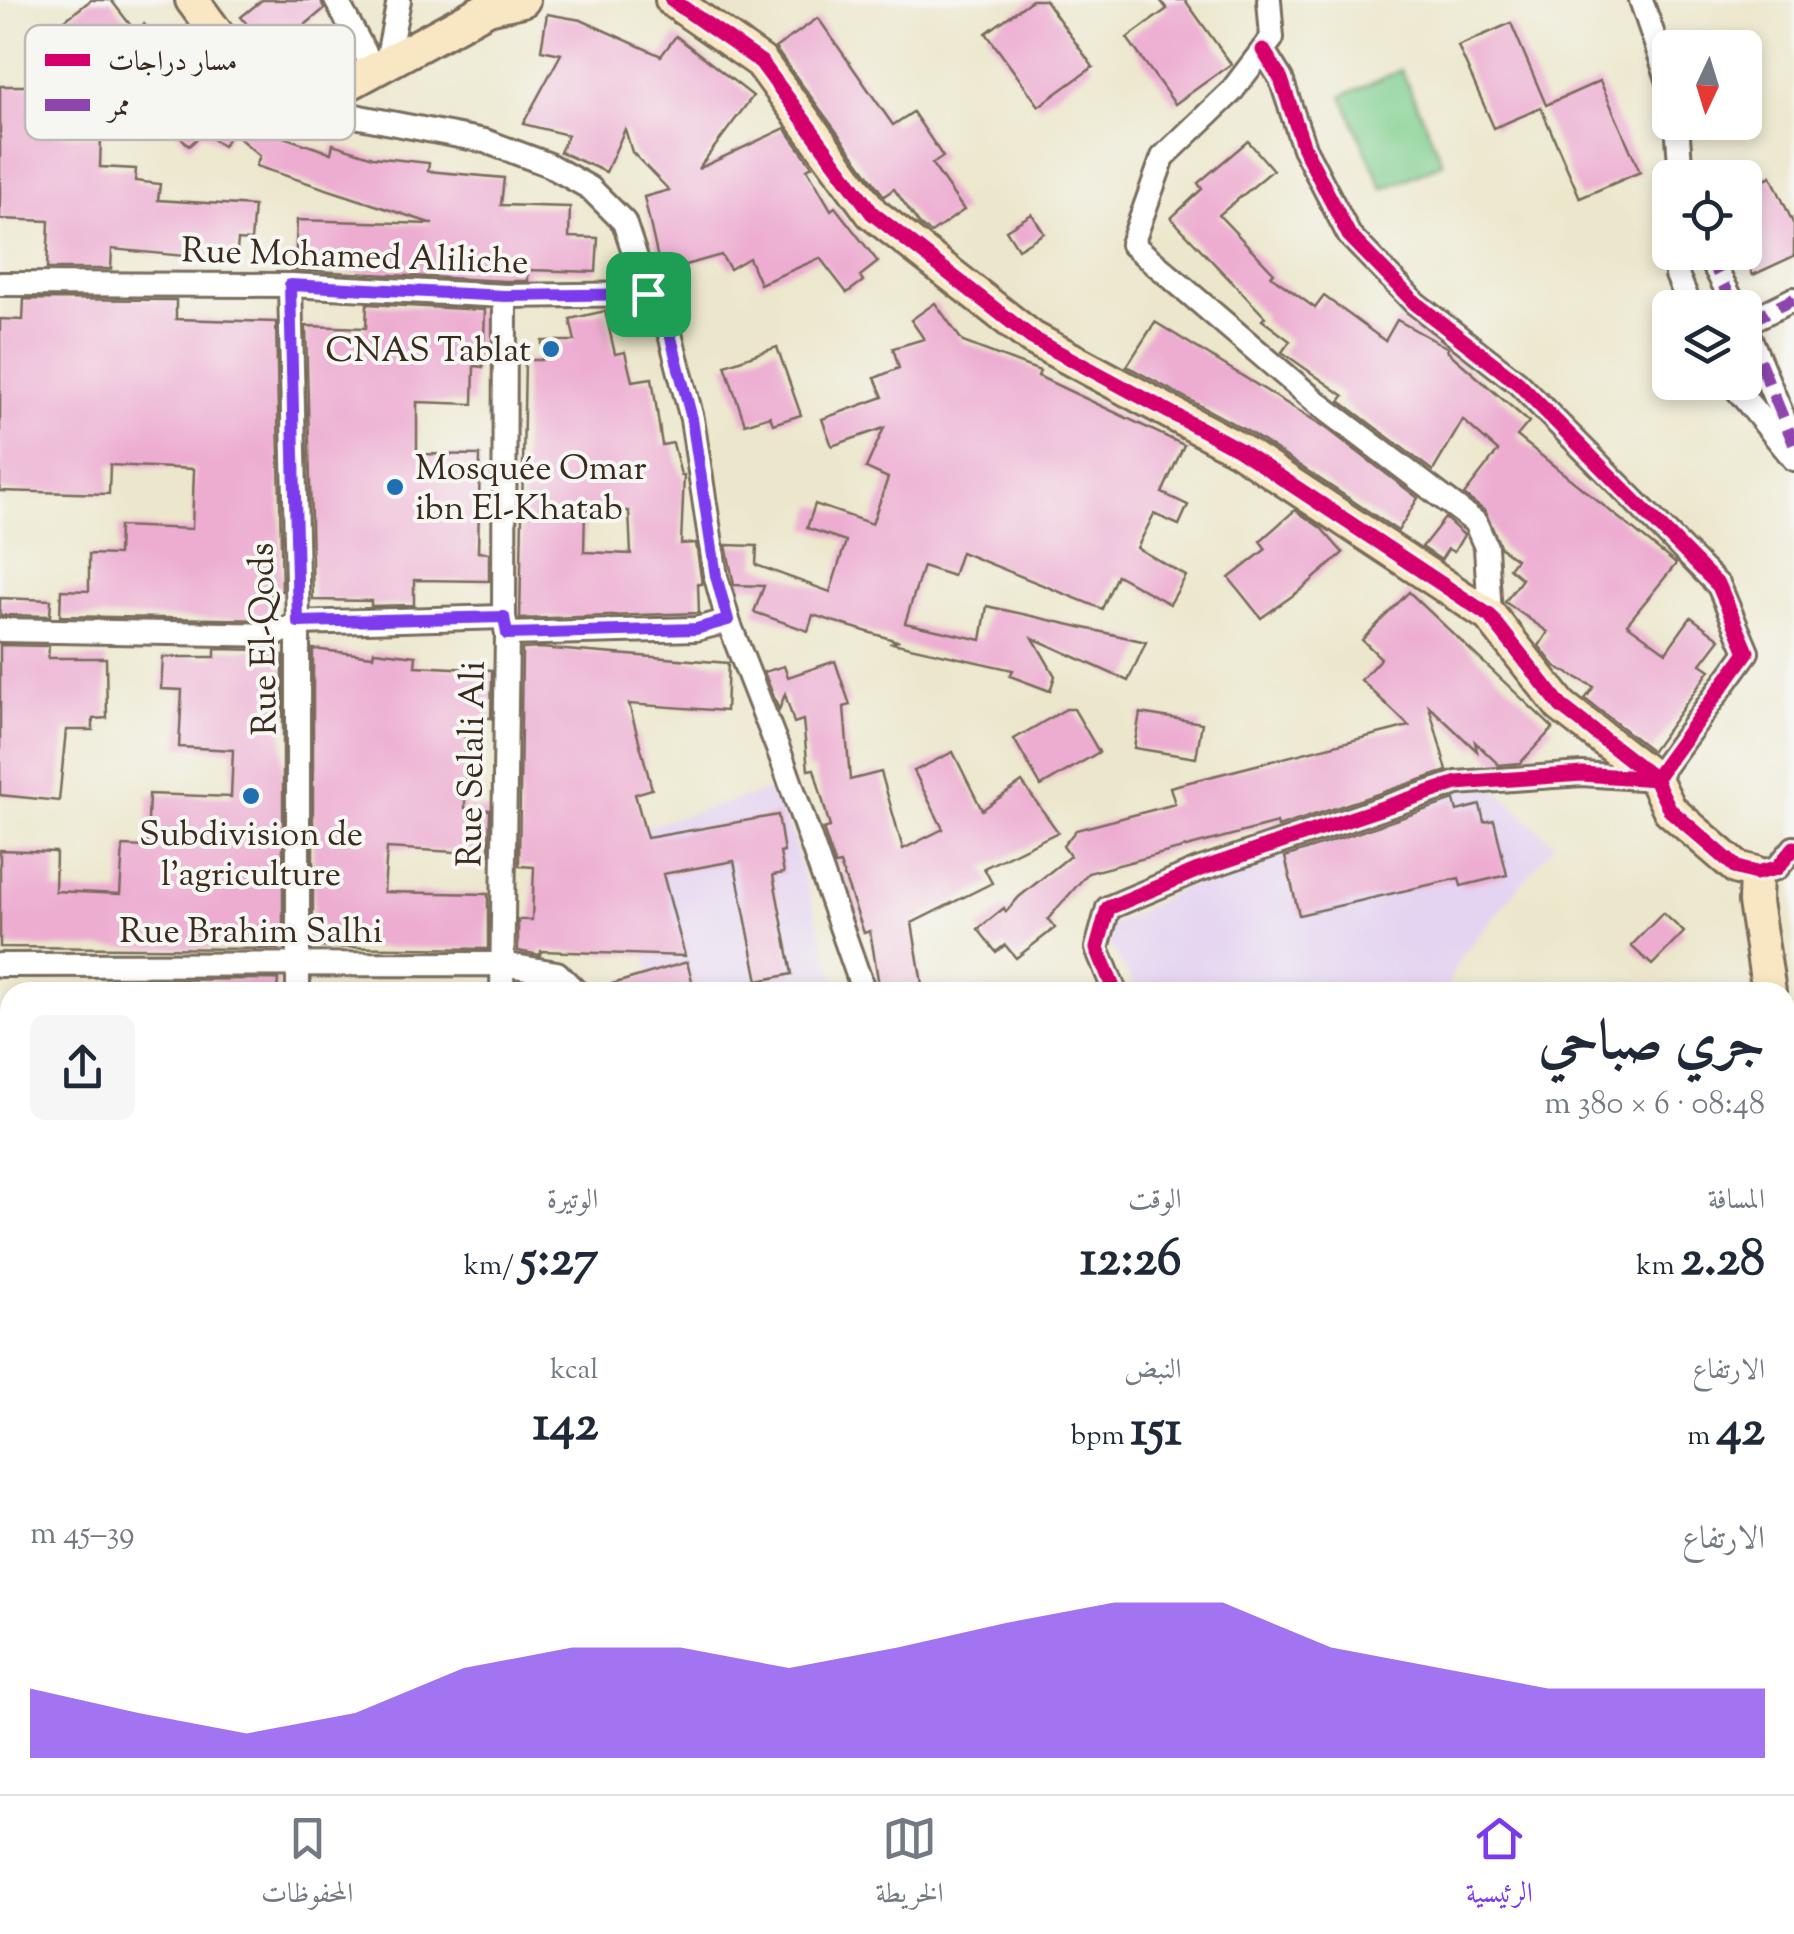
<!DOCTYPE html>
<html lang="ar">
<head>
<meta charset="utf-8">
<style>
  body { margin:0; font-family:"Sorts Mill Goudy",Amiri,serif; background:#f6f6f7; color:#1f2937; direction:rtl; height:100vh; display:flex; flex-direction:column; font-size:38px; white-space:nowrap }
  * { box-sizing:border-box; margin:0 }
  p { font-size:32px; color:#747a83 }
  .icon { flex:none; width:55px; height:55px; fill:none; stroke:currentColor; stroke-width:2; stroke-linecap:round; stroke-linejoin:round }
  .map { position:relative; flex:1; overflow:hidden; direction:ltr }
  .side { position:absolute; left:0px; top:982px; width:1795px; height:812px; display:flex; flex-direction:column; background:#fff; border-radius:30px 30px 0 0; box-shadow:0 5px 15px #0003; direction:rtl }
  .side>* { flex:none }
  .needle { width:65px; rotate:184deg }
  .fabs { position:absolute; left:1652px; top:30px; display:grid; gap:20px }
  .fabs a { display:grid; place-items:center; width:110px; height:110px; border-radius:15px; background:#fff; box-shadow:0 5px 15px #0003; font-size:50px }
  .pin { position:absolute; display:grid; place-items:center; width:85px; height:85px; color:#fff; margin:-42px; border-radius:20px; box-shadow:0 5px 15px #0006 }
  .round { display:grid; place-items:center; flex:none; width:105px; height:105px; border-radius:15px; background:#f6f6f7 }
  .overview { display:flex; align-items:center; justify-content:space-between; height:170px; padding:0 30px }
  h1 { font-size:55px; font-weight:800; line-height:75px }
  .figures { display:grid; grid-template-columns:repeat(3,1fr); gap:15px; height:170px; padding:10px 30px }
  .figures div { display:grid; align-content:center }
  .figures b { font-size:50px; font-weight:800 }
  .figures small { font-size:28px; font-weight:400 }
  .figures p { font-size:28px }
  .chart { height:280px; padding:20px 30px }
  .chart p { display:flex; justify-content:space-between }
  .chart svg { width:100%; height:180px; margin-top:10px; fill:#7c3aed; opacity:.7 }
  .dock { display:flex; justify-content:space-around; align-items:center; height:140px; border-top:2px solid #e0e1e3; background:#fff; font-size:28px; color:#747a83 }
  .dock a { display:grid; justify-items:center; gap:5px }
  .dock .current { color:#7c3aed }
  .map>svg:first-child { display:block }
  .built { fill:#e4d3f1 }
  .green { fill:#80cf8e; stroke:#5e7c56; stroke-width:2.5 }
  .building { fill:#edadd1; fill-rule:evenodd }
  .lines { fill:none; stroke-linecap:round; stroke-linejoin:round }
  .street-casing { stroke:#796c5b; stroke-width:28 }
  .secondary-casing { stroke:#796c5b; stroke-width:38 }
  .street { stroke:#fff; stroke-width:22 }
  .secondary { stroke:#f9e7c3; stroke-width:32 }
  .quiet { stroke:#8e44ad; stroke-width:12; stroke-dasharray:25 12; stroke-linecap:butt }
  .cycleway-casing { stroke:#f6f6f2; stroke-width:21 }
  .cycleway { stroke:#d6006c; stroke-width:15 }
  .route-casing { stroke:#fff; stroke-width:20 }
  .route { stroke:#7c3aed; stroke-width:12 }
  .poi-dot { fill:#1f6fb2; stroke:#f6f6f2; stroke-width:4 }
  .labels { text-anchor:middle; stroke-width:8; stroke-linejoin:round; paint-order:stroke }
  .street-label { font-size:35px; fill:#3b2a1e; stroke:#f6f6f2 }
  .poi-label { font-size:35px; fill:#3b2a1e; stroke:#f6f6f2; text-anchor:end }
  .key { fill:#f6f6f2; stroke:#beb9b2; stroke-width:2.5 }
  .key-label { font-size:28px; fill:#3b2a1e }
</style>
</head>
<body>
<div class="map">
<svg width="1794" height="1794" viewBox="0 0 1794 1794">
  <rect width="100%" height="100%" fill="#f6f6f2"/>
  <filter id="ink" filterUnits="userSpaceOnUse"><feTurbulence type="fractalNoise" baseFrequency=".01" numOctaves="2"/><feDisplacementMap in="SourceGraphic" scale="20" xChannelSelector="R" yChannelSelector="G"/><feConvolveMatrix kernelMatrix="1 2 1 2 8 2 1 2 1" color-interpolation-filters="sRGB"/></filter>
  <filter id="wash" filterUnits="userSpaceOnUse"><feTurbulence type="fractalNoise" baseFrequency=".0048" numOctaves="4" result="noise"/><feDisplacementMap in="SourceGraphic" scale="40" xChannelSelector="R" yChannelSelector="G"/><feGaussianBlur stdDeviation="2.25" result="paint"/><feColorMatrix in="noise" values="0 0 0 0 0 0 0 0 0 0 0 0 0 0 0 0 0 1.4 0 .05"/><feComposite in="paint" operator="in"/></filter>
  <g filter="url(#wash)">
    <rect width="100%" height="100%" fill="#ece7cc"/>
    <g class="built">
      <path d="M1472 766 1554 844 1457 962 1445 992H1139L1101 931 1259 848Z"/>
      <path d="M777 788 839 992H655L617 835Z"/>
    </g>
    <path class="green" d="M1401 70 1443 163 1383 189 1342 96Z"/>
    <g id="blocks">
      <g class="building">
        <path d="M91 0H111L135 31 144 24 157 39 151 43 190 94 211 75 236 103 231 108 242 117 239 122 331 153 333 144 373 157 429 163 428 171 504 178 501 205 570 207 569 237 598 238 596 272 528 270V281H505L295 270 297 220 433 224 256 166 260 156 232 132 223 146 203 133 189 146 153 107 139 117 102 70 101 120 39 40Z"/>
        <path d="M262 0H321L324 9 292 36 317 67 306 76 269 51 241 17Z"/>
        <path d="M1032 0H1045L1093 67 1039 106 986 33Z"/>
        <path d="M1160 0H1185L1231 64 1175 104 1127 38 1167 9Z"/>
        <path d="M547 14 581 20 661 56 676 36 753 96 698 169 785 128 812 166 807 169 831 210 835 207 878 262 860 276 863 281 847 293 820 258 760 284 749 258 730 269 721 255 661 272 644 197 669 190 632 152 625 129 606 172 560 152 568 135 523 124 561 54 541 50Z"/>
        <path d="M818 18 893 125 913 112 943 157 932 164 964 210 931 233 920 225 894 189 884 196 775 48Z"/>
        <path d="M1511 23 1546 105 1600 81 1640 172 1580 198 1541 108 1494 128 1458 46Z"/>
        <path d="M0 86H37L38 134 101 136 100 167 136 169 135 181 160 184 158 200 254 206 251 241 238 240 236 261 112 249 111 269H47L49 221 0 219Z"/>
        <path d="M1248 141 1273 170 1219 215 1274 273 1271 276 1315 308 1324 296 1385 341 1397 320 1448 348 1447 351 1529 422 1517 436 1676 564 1627 624 1666 652 1691 617 1720 639 1701 664 1710 670 1652 751 1585 699 1594 687 1555 666 1539 646 1548 632 1505 602 1522 579 1509 568 1516 559 1501 548 1485 511 1464 495 1498 451 1463 420 1433 471 1340 401 1344 396 1282 352 1290 341 1262 320 1265 317 1171 218 1202 189 1198 183Z"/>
        <path d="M1771 176 1794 225V256L1753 275 1745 259V188Z"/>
        <path d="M1032 214 1044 233 1018 249 1006 230Z"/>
        <path d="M24 299 176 300V319L276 322 282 591H271L270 620 60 616 61 590 89 591V554L118 555 119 526 192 529 194 469 110 465 109 494 0 491V319L23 320Z"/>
        <path d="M935 303 963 342 1040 371 1038 376 1184 445 1162 493 1188 505 1179 525 1154 514 1137 548 1186 576 1170 604 1117 575 1102 609 961 552 953 576 923 566 905 623 981 640 987 606 1146 642 1128 681 1033 638 1055 676 1050 691 1010 676 1013 670 892 643 897 641 813 615 808 631 754 612 764 586 734 585 726 545 757 546 756 565 830 592 846 541 807 528 815 504 872 524 888 478 866 468 884 428 832 446 822 419 883 397 875 378 899 368 893 348 924 339 911 320Z"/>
        <path d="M367 304 485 310 483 367 474 366 473 404 417 402V454L480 455 478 552 489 553V581L414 580V605L371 606V601L313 600 306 326 366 328Z"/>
        <path d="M605 311 615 354 625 352 632 381 652 378 662 445 673 443 681 475H684L681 544 696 543 702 584H698L699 613 520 619 525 360H542V341H575L570 319ZM585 510 629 511 631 554 584 552Z"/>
        <path d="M1155 322 1325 427 1418 498 1398 531 1249 432 1127 366Z"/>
        <path d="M777 347 801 415 773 424 770 416 745 424 725 365Z"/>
        <path d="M1295 510 1321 528 1343 553 1302 589 1261 618 1229 578 1266 549 1260 541Z"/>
        <path d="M1445 518 1464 535 1454 552 1448 549 1441 560 1422 547Z"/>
        <path d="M1409 592 1553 728 1520 763 1499 765 1475 742 1477 751 1429 706 1447 771 1278 827 1277 823 1088 873 1048 919 1055 928 1016 958 1005 945 996 952 978 929 1004 908 1006 912 1019 897 1070 856 1063 846 1076 830 1175 804 1170 787 1409 726 1361 680 1381 658 1362 640Z"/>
        <path d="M0 598 51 600 50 616 0 615Z"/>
        <path d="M0 645 49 646 48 658H106L107 718 93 719V730H66L59 801 0 795Z"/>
        <path d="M540 648 728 663 726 711 629 704 652 789 635 794 647 838 778 815 784 852 780 853 784 873 773 875 792 974 758 981 734 861 663 874 685 956 541 951 540 955 518 951V920H532L534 867 519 866 522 649Z"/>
        <path d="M215 649 268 650V655H283V946H279V949L0 947V850L56 852 55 891 120 894 123 846 147 847 149 794 231 797 233 750 179 747 182 690 161 689 163 657H215Z"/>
        <path d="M313 649 373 656 374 651 416 656 415 666 492 670 491 718 465 717V808L490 810 489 854 387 848 384 892 488 894V949L313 947Z"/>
        <path d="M835 661 850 705 844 707 850 780 881 772 903 849 943 829 914 771 953 752 982 810 1022 782 1058 832 984 868 992 883 912 923 922 984 880 991 870 931 864 933 840 864 835 865 823 829 830 827 814 769 808 770 803 720 794 723 785 694 779 710 764 672 784 666 788 677Z"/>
        <path d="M1066 709H1074L1099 752 1041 786 1014 739Z"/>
        <path d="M1140 713 1202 723 1196 758 1134 748Z"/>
        <path d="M1454 800 1457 811 1480 805 1484 822 1494 820 1507 875 1461 886 1459 878 1299 915 1285 857Z"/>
        <path d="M1663 913 1684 932 1652 965 1631 946Z"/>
        <path d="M687 962 695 992H603L602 987Z"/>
        <path d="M278 979 277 992H137L138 980Z"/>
      </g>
    </g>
  </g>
  <g filter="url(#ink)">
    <use href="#blocks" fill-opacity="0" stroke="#796c5b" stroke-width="2.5"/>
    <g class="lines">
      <defs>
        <g id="street">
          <path d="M336 0 374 69"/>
          <path d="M1269 0 1272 38 1231 92 1163 157 1132 244 1319 404 1475 522 1486 547 1490 616"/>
          <path d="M1641 0 1670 85"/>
          <path d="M387 61 399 0"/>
          <path d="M311 104 360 117 485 141 547 164 590 188 624 222 648 294 670 334 692 419 716 577 728 621 782 759 864 992"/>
          <path d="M1677 122 1681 178"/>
          <path d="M1678 252 1677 275 1691 308"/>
          <path d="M1707 252 1736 308"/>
          <path d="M0 284 290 285 505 296 648 294"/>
          <path d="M290 285 298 623V992"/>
          <path d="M1745 323 1794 299"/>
          <path d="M1745 326 1794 444"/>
          <path d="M1731 382 1794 459"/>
          <path d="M0 630 275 635 298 623 504 617"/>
          <path d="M507 634 696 629 728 621"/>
          <path d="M1756 873 1777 868 1794 848"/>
          <path d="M0 965 502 964 557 973 576 992"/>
          <path d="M502 992 507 634 504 617 505 296"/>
          <path d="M1115 992 1097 948 1108 908 1198 870 1457 783 1582 774 1655 779 1747 652 1719 586 1518 383 1415 303 1349 235 1304 148 1281 79 1263 50"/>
          <path d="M0 1148H10"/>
          <path d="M0 1430H10"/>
          <path d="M931 1785 941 1794"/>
          <path d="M1031 1785V1794"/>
          <path d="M346 1794 350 1785"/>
          <path d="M613 1794 617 1785"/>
        </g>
        <g id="secondary">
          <path d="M192 0 226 46 311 104 488 8 523 0"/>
          <path d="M672 0 761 62 872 213 1032 338 1238 449 1490 616 1561 706 1655 779 1670 810 1737 868 1756 873 1755 902 1769 992"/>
          <path d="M1785 1075 1794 1108"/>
        </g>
      </defs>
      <use href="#street" class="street-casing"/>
      <use href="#secondary" class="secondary-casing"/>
      <use href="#street" class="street"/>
      <use href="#secondary" class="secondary"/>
      <g class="quiet">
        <path d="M1707 252 1736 308"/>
        <path d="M1745 323 1794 299"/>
        <path d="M1745 326 1794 444"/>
      </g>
      <defs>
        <g id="cycleway">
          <path d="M672 0 761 62 872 213 1032 338 1238 449 1490 616 1561 706 1655 779 1670 810 1737 868 1756 873 1777 868 1794 848"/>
          <path d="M1115 992 1097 948 1108 908 1198 870 1457 783 1582 774 1655 779 1747 652 1719 586 1518 383 1415 303 1349 235 1304 148 1281 79 1263 50"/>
        </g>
      </defs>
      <use href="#cycleway" class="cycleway-casing"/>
      <use href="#cycleway" class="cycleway"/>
    </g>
  </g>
  <g class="lines" filter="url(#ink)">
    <defs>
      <path id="route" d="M290 285 505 296 648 294 670 334 692 419 716 576 728 620 696 629 507 634 504 617 298 622Z"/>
    </defs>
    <use href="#route" class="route-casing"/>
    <use href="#route" class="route"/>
  </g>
  <g class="poi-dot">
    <circle cx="551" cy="349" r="10"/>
    <circle cx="395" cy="487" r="10"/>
    <circle cx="251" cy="796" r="10"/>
  </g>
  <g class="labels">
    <g class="street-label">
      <text transform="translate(355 255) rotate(2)" y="12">Rue Mohamed Aliliche</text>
      <text transform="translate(262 639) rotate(-91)" y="12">Rue El-Qods</text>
      <text transform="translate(470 764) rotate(-89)" y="12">Rue Selali Ali</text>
      <text x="251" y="942">Rue Brahim Salhi</text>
    </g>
    <g class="poi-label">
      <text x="531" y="361">CNAS Tablat</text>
      <text x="415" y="479" text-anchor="start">Mosquée Omar<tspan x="415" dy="40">ibn El-Khatab</tspan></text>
      <text x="251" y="845" text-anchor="middle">Subdivision de<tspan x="251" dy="40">l'agriculture</tspan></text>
    </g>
  </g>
  <rect x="25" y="25" width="330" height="115" rx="15" class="key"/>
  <rect x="45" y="54" width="45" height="12" fill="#d6006c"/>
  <rect x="45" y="99" width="45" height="12" fill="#8e44ad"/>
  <g class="key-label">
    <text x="108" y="70">مسار دراجات</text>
    <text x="108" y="115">ممر</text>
  </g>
</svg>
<div class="fabs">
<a><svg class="needle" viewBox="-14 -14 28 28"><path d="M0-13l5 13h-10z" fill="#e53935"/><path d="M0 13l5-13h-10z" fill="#747a83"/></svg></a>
<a><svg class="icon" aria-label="locate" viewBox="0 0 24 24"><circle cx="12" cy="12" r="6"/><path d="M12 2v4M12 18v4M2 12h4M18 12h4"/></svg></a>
<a><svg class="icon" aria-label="layers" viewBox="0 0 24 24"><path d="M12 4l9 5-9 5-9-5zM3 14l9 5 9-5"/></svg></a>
</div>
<div class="pin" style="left:648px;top:294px;background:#1e9e55"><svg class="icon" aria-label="arrive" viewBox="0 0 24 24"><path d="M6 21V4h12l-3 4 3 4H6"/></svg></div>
<section class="side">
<div class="overview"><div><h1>جري صباحي</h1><p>08:48 · 6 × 380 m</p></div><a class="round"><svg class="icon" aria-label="share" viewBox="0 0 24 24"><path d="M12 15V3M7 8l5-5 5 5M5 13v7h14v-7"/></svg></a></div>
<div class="figures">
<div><p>المسافة</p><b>2.28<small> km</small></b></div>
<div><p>الوقت</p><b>12:26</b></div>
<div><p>الوتيرة</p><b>5:27<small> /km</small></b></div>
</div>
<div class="figures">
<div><p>الارتفاع</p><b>42<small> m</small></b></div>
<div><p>النبض</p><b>151<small> bpm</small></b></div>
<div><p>kcal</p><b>142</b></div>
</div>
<div class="chart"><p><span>الارتفاع</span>39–45 m</p>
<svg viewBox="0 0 160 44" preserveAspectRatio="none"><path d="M0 44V27L10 33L20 38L30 33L40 22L50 17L60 17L70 22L80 17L90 11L100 6L110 6L120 17L130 22L140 27L150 27L160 27V44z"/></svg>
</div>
</section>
</div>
<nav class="dock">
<a class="current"><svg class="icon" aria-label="home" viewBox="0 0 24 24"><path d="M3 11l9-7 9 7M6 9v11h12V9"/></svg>الرئيسية</a>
<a><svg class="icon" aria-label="map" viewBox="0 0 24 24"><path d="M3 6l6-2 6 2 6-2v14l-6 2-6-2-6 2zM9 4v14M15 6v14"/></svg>الخريطة</a>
<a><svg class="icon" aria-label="saved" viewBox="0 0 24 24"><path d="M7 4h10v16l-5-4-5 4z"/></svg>المحفوظات</a>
</nav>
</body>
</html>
